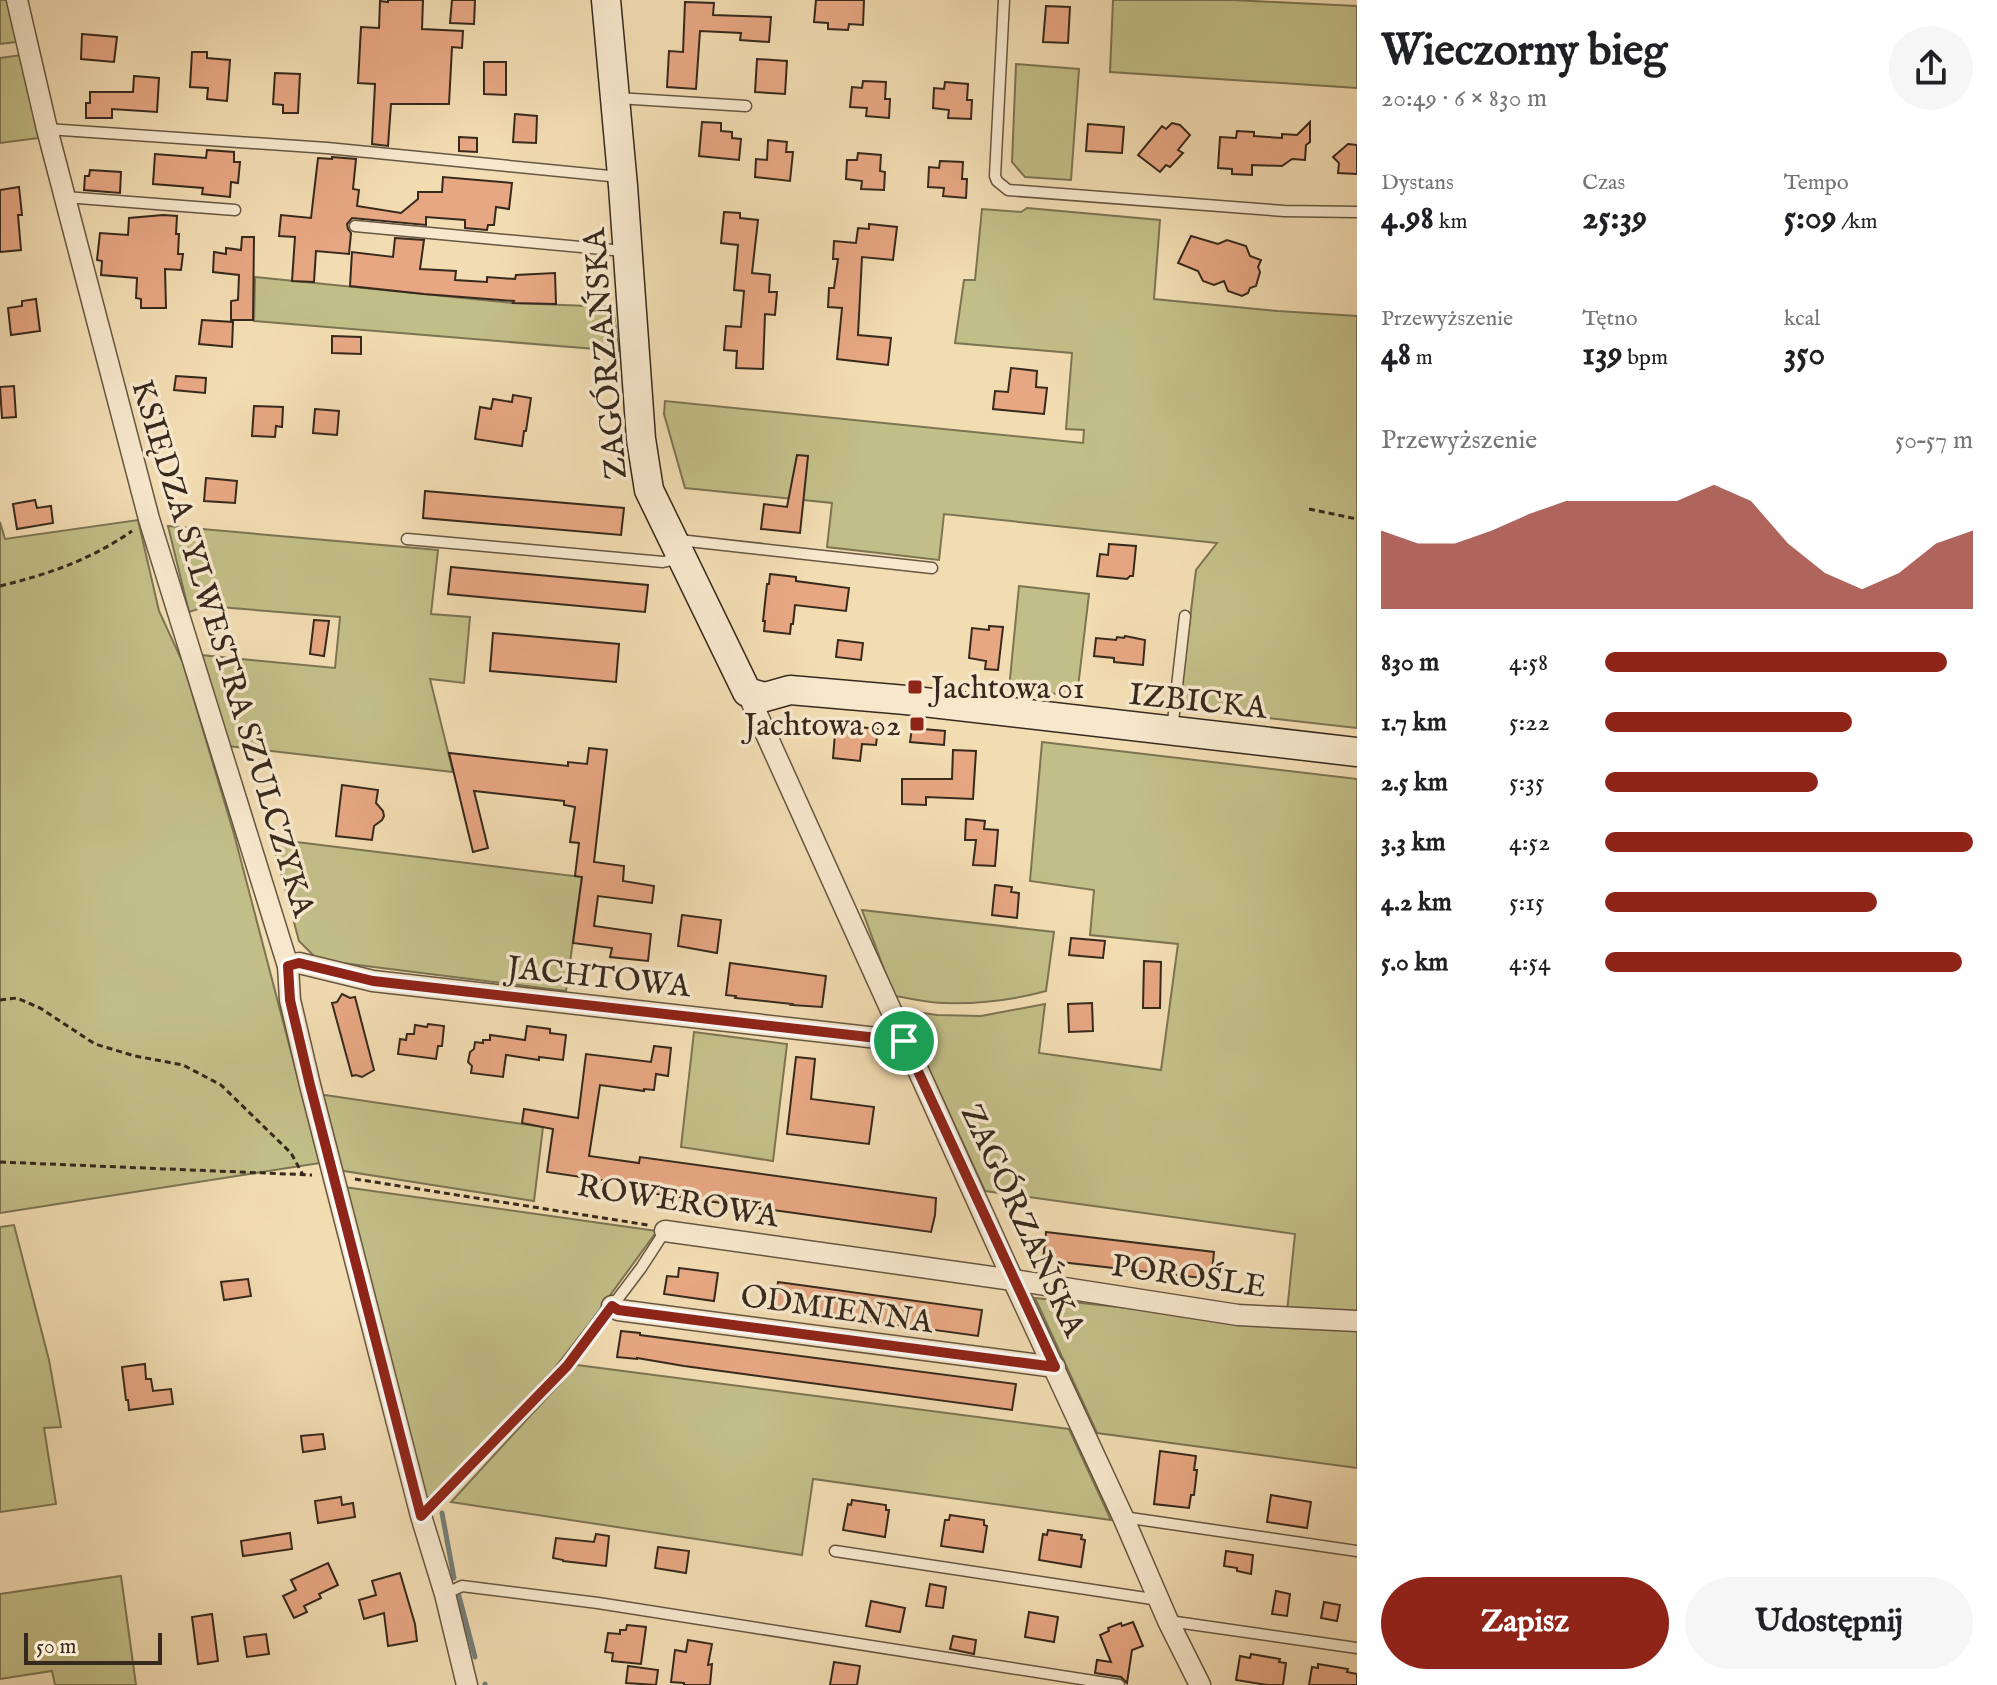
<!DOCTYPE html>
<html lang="pl">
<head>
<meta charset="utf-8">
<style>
  body { margin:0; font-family:"IM FELL English",serif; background:#f6f6f6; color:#202124; height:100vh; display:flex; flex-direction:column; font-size:30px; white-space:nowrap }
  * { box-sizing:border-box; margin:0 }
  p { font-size:26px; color:#757577 }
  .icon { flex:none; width:44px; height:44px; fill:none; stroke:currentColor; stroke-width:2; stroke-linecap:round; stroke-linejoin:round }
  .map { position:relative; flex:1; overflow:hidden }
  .side { display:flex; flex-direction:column; background:#fff; width:640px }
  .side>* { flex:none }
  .scale { position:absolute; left:24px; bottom:20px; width:138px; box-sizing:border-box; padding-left:8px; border:4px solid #37291d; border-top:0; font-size:22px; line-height:28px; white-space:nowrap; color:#37291d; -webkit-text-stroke:6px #f7e8cd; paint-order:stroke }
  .pin { position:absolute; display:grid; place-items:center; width:68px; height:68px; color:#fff; margin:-34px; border:4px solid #fff; border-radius:50%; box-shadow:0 2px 8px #0007 }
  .round { display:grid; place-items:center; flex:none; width:84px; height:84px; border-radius:42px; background:#f6f6f6 }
  .headline { display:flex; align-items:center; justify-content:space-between; height:136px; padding:0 24px }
  h1 { font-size:44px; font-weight:800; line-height:60px }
  .stats { display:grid; grid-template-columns:repeat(3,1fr); gap:12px; height:136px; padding:8px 24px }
  .stats div { display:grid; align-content:center }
  .stats b { font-size:34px; font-weight:800 }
  .stats small { font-size:22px; font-weight:400 }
  .stats p { font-size:22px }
  .chart { height:224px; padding:16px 24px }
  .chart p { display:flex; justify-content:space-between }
  .chart svg { width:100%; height:144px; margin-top:8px; fill:#8f2418; opacity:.7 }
  .button { display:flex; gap:16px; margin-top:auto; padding:16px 24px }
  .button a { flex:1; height:92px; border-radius:48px; background:#8f2418; color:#fff; font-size:32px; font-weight:800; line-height:92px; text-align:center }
  .button a+a { background:#f6f6f6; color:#202124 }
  ul { padding:0 24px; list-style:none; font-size:26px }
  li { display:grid; grid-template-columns:128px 96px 1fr; align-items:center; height:60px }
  li i { height:20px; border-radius:10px; background:#8f2418 }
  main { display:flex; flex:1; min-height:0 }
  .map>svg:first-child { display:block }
  .green { fill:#c2be87; stroke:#7c7452; stroke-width:2 }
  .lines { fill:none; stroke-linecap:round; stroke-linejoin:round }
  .stream { stroke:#757f79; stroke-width:5 }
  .building { fill:#e7a783; stroke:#37291d; stroke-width:2 }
  .lane-casing { stroke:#665642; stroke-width:13 }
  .street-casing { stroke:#665642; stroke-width:23 }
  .secondary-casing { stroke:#37291d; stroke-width:31 }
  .path { stroke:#37291d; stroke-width:3; stroke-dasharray:6 4; stroke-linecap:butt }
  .lane { stroke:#f7e8cd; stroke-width:10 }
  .street { stroke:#f7e8cd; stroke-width:20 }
  .secondary { stroke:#f7e8cd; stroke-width:28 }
  .route-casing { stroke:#fff; stroke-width:16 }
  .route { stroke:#8f2418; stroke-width:10 }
  .poi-dot { fill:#8f2418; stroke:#f7e8cd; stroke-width:3 }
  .labels { text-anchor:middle; stroke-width:7; stroke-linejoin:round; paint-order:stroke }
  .street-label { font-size:32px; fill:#37291d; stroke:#f7e8cd }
  .poi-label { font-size:32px; fill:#37291d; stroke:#f7e8cd; text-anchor:start }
</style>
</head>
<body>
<main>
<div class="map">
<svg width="1357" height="1685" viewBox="0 0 1357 1685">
  <rect width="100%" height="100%" fill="#f2dcb2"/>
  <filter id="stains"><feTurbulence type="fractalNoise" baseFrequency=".0025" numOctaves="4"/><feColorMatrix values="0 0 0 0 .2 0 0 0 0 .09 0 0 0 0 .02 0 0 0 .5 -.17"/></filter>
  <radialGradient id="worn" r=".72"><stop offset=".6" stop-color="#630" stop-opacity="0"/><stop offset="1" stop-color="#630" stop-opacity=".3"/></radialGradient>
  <g class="green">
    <path d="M0 0H7L17 42 0 44Z"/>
    <path d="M1113 0H1232L1357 6V88L1110 72Z"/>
    <path d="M21 55 39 138 0 143V58Z"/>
    <path d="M1016 64 1079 69 1071 180 1025 177 1012 162Z"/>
    <path d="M1027 208 1160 220 1154 299 1278 311 1357 316V728L1179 708 1196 570 1217 543 944 514 939 560 827 547 832 503 685 488 664 414 665 401 1083 443 1084 430 1066 429 1072 353 955 343 964 280H975L982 209 1021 212Z"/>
    <path d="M255 277 513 303 613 307 619 351 254 321Z"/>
    <path d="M138 520 159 611 183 663 234 834 320 1163 0 1213V522L5 539Z"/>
    <path d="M168 526 438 550 431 614 470 617 464 683 430 679 453 772 227 746 200 655 335 668 340 617 207 606 189 612Z"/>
    <path d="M1019 586 1089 594 1077 696 1009 689Z"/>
    <path d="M1042 742 1357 779V1316L1287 1312 1295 1234 985 1191 902 1010 937 1015 981 1016 1045 1004 1039 1053 1161 1070 1178 944 1090 935 1094 890 1030 881Z"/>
    <path d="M272 839 582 877 566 991 318 960 299 941Z"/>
    <path d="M862 910 1054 932 1046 991C1013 1000 979 1004 944 1003 928 1003 910 998 894 996Z"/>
    <path d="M694 1032 787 1044 773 1161 681 1147Z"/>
    <path d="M318 1094 543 1127 534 1201 338 1170Z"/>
    <path d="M344 1187 657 1231 592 1320 553 1370 432 1497H423Z"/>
    <path d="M14 1225 49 1360 61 1427 44 1428 56 1504 0 1512V1227Z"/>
    <path d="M1035 1298 1192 1315 1278 1327 1357 1329V1468L1097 1433Z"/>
    <path d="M577 1365 1069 1429 1111 1520 813 1479 802 1555 451 1502Z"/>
    <path d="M121 1576 136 1685H55L52 1671 0 1679V1594Z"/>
  </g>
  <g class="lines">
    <g class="stream">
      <path d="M442 1513 454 1578"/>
      <path d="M459 1596 475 1657"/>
      <path d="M485 1684V1685"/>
    </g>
  </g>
  <g class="building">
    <path d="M388 0H423L422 29 463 31 462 48 452 47 449 104H391L388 146 372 144 375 84 358 83 361 27 379 28 380 1 388 2Z"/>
    <path d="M452 0H475L474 24 450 23Z"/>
    <path d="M816 0H864L863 25 849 24 848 30 828 29V23L814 22Z"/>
    <path d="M685 2 714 3 713 15 771 17 769 42 740 40 741 33 700 31 696 89 667 87 669 51 683 52Z"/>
    <path d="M1046 6 1070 7 1068 43 1043 42Z"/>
    <path d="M82 34 117 37 114 62 81 59Z"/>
    <path d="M192 52H207V58L230 60 227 101 207 99 208 88 190 87Z"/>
    <path d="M757 59 787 61 785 94 755 92Z"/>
    <path d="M484 62H506V95L484 94Z"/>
    <path d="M275 73 300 74 298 113H283V105L273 104Z"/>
    <path d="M134 76 159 78 157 112 112 109V118H86V103H90V92H133Z"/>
    <path d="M863 81 886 82 885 99H890L889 118 866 116 867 108 850 107 852 87 862 88Z"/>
    <path d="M945 82 968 84 967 100H972L971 119 948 118 949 110 933 108 934 88 944 89Z"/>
    <path d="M515 114 537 116 536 143 513 142Z"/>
    <path d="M702 122 721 123V131L732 132V138L741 139 739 160 699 156Z"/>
    <path d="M1310 122V142L1306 145 1305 160 1292 159 1282 166 1252 165V175L1232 174V169L1218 168 1220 137 1236 138 1237 131 1254 132V136L1282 138V134L1297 135Z"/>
    <path d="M1172 123 1180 125 1190 135 1178 150 1183 153 1170 167 1166 165 1160 172 1138 155 1162 126 1166 129Z"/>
    <path d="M1088 124 1124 127 1122 153 1086 151Z"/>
    <path d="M459 137 477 138V152L459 151Z"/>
    <path d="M768 140 787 142 786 152H793L790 181 755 177 756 159 767 160Z"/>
    <path d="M1348 144 1357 145V174L1338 173 1339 163 1333 157Z"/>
    <path d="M207 150 234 152V162H240L238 183 231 182 230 197 202 194 203 188 153 184 155 154 206 158Z"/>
    <path d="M858 153 881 155 880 171 885 172 884 190 861 189 862 181 846 179 847 160H857Z"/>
    <path d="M332 157 356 159 353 189 359 190 357 206 401 213 418 199V192H442L443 177 512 183 509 209 496 207 494 225H488L487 230 465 228V220L426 217V225L352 218 347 224 348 229 351 233 349 254 316 251 314 282 292 281 295 237 279 236 281 215 311 218 318 158 332 159Z"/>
    <path d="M940 161 963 162 962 179H967L966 198 943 196 944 188 928 187 929 167 939 168Z"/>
    <path d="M90 170 121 172 120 193 84 190 85 176H89Z"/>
    <path d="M19 187 22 215H18L21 250 0 252V190Z"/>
    <path d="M724 212 740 213V218L758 220 752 273 770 275 769 292H777L775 315 765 314 763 369 736 368 737 351 724 350 726 326 741 327 744 291 734 290 738 245 721 243Z"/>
    <path d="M163 215 177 216 176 234H179L178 254H183L181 270 165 269 166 308H141V299L136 298 137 278 101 275 102 261 97 260 100 233 128 235 129 218Z"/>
    <path d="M869 224 897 227 893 260 862 257 858 335 891 338 888 365 837 359 842 308 828 307 829 288H834L838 259H833L834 241 856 243 858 228 869 229Z"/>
    <path d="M1191 236 1218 244 1227 240 1246 246 1250 256 1261 260 1258 267 1260 272 1256 286 1250 288 1248 293 1242 296 1228 291 1224 281 1214 285 1203 281 1198 271 1178 263Z"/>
    <path d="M242 237H254L253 320H231V301L238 300 239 275 213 272 214 252 226 254V248L241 250Z"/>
    <path d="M395 238 424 240 420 269 456 271 455 280 487 282V277L515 279 516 275 555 273 556 304 513 303 514 301 424 294 350 286 352 252 393 257Z"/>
    <path d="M36 299 40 331 11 335 8 308 22 306V301Z"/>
    <path d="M202 320 233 322 232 347 199 344Z"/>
    <path d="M332 336 361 337V354L332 353Z"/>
    <path d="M1011 368 1037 371 1036 387 1047 388 1044 414 993 409 995 391 1008 392Z"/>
    <path d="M176 376 206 378 205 393 174 390Z"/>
    <path d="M14 386 16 417 2 418 0 387Z"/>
    <path d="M513 395 531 398 526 431H524L522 446 475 439 480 407 491 409 493 399 512 402Z"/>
    <path d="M254 406 283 407 282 427 276 426 275 437 252 436Z"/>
    <path d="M315 409 339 411 337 435 313 433Z"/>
    <path d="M797 455 808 456 800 533 761 529 764 504 787 507Z"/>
    <path d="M206 478 237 481 235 503 204 501Z"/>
    <path d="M425 491 624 508 621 535 423 518Z"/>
    <path d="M35 500 37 508 51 506 53 523 17 529 13 504Z"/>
    <path d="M1109 544 1136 546 1133 576H1130L1127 579 1097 576 1100 554 1108 555Z"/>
    <path d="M451 567 648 585 645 612 448 594Z"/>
    <path d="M770 574 796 577V581L849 588 846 611 795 605 793 624H791L790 634 764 631 765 621H763L767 584H769Z"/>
    <path d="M314 620 329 621 324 656 310 654Z"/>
    <path d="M989 626 1003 627 998 670 985 669 986 661 969 658 972 628 989 630Z"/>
    <path d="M493 633 619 644 616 682 490 671Z"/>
    <path d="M1125 636 1145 640 1143 665 1114 662V658L1094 656 1096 638 1116 640 1117 637 1124 638Z"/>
    <path d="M838 640 863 643 861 660 836 657Z"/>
    <path d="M836 721 850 722V726L878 729 876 745 862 744 860 761 833 758Z"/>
    <path d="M912 728 945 731 944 745 910 742Z"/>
    <path d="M589 748 607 750 594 862 624 866 623 881 654 886 652 903 598 896 594 926 651 934 648 961 610 957 612 948 573 943 582 877 575 876 579 843 570 842 575 807 564 805V801L474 791 488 848 473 852 449 753 568 766V762L587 764Z"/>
    <path d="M953 750 976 751 973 799 926 797V805L902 804V779H952Z"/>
    <path d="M342 785 378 790 376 803 383 811 384 816 382 820 374 826 372 840 336 836Z"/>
    <path d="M966 819 985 821 984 829 998 830 995 866 973 865 976 840H965Z"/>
    <path d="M995 885 1012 887 1011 892 1019 893 1017 918 992 915Z"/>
    <path d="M682 915 721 920 717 953 678 946Z"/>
    <path d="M1071 938 1105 941 1103 958 1069 955Z"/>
    <path d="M1144 961 1161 962 1160 1008H1143Z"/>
    <path d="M730 963 826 976 822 1007 791 1005 792 1004 735 998 736 996 726 995Z"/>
    <path d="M342 994 350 998 355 997 374 1070 362 1077 356 1075 352 1076 332 1003 337 1002Z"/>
    <path d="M1092 1003 1093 1031 1069 1032 1068 1004Z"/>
    <path d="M428 1024 444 1026 442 1046H438L436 1059 398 1054 400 1039 406 1040 407 1034H414L415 1025 427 1027Z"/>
    <path d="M527 1026 550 1029V1033L566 1035 563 1060 539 1057V1060L506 1055 503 1077 471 1073 472 1066 468 1062 470 1052 474 1049 475 1042 483 1043V1040H490V1035L525 1040Z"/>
    <path d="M654 1046 671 1048 668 1076 656 1074 654 1090 644 1089V1091L600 1085 589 1156 639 1163 640 1157 936 1198 935 1215 931 1232 635 1191V1185L547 1172 553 1129 522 1123 524 1109 578 1118 586 1054 651 1062Z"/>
    <path d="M796 1057 815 1059 811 1099 874 1107 869 1144 787 1134Z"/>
    <path d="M1046 1232 1214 1252 1211 1279 1043 1260Z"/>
    <path d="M679 1268 718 1273 714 1301 664 1294 667 1276 678 1277Z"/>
    <path d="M248 1279 251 1296 224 1300 221 1282Z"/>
    <path d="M778 1282 982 1310 978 1336 774 1308Z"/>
    <path d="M621 1331 640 1333V1335L1016 1384 1012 1410 684 1366 637 1358V1359L617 1357Z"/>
    <path d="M145 1364 146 1379H151L153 1391 171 1389 173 1404 129 1410 128 1400H126L122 1367Z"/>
    <path d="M323 1434 325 1449 303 1452 301 1436Z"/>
    <path d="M1160 1451 1196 1456 1194 1470H1197L1194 1495H1191L1189 1508 1154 1504Z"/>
    <path d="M1271 1495 1311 1502 1307 1528 1267 1522Z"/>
    <path d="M341 1497 342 1505 353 1503 355 1517 318 1523 315 1501Z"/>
    <path d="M852 1500 886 1505V1510H889L885 1537 843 1530 848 1504 851 1505Z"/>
    <path d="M950 1515 984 1520V1525L987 1526 983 1552 941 1546 945 1520H949Z"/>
    <path d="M1048 1530 1082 1535 1081 1539 1085 1540 1081 1567 1039 1560 1043 1534 1047 1535Z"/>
    <path d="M290 1533 292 1549 243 1556 241 1541Z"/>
    <path d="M596 1534 609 1536 606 1566 563 1561V1560L553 1558 556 1538 594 1542Z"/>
    <path d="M658 1547 689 1551 686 1573 655 1568Z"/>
    <path d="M1226 1551 1253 1555 1251 1574 1237 1571V1568L1224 1566Z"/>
    <path d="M328 1563 338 1585 319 1594 321 1598 304 1606 307 1612 294 1618 283 1596 296 1590 291 1580Z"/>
    <path d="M400 1573 415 1624 417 1641 388 1646 384 1613 364 1619 359 1600 376 1595 372 1581Z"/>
    <path d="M930 1584 946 1587 943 1608 926 1606Z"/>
    <path d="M1276 1591 1290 1594 1287 1616 1272 1614Z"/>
    <path d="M871 1601 905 1608 900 1632 866 1626Z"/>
    <path d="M1324 1602 1340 1605 1337 1621 1321 1618Z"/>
    <path d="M1029 1612 1058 1617 1054 1642 1025 1637Z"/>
    <path d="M212 1614 218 1661 198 1664 192 1617Z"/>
    <path d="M1133 1622 1143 1646 1132 1650 1127 1683 1121 1677 1095 1673 1097 1660 1111 1662 1100 1635 1109 1631 1108 1628 1121 1623 1122 1626Z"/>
    <path d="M627 1625 646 1627 641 1664 612 1661 613 1653 605 1652 608 1633 620 1634V1630H626Z"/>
    <path d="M266 1634 269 1654 247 1657 244 1637Z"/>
    <path d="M953 1636 976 1640 974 1654 950 1649Z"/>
    <path d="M688 1640 712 1644 708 1665 712 1664 710 1685H684V1683L671 1682 675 1650 686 1652Z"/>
    <path d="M1251 1654 1280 1659 1279 1662 1286 1663 1283 1685H1267L1236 1680 1240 1656 1250 1658Z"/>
    <path d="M834 1662 860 1666 857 1685H830Z"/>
    <path d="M1318 1664 1348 1669 1347 1672 1357 1674V1685H1309L1312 1667 1318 1668Z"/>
    <path d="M628 1666 658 1670 656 1685 626 1683Z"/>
  </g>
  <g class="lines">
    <defs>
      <g id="lane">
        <path d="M1004 0 995 176 997 181 1008 190 1284 211 1357 212"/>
        <path d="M617 98 746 106"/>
        <path d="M47 129 327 148 620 177"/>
        <path d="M65 197 235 210"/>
        <path d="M355 226 624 251"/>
        <path d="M407 539 663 562 680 558"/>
        <path d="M679 540 932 568"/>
        <path d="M1172 730 1185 616"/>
        <path d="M421 1516 567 1366 641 1268 665 1231"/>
        <path d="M1123 1517 1357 1551"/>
        <path d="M835 1551 1159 1600"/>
        <path d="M445 1594 462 1586 598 1603 1119 1685"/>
        <path d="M1169 1621 1357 1648"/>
      </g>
      <g id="street">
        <path d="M17 0 47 129 149 519 288 966 290 1000 310 1085 421 1516 445 1594 467 1685"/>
        <path d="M747 692 1013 1280 1123 1517 1168 1621 1200 1685"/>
        <path d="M288 966 299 963 373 981 904 1041"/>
        <path d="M665 1231 1013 1280 1238 1315 1357 1321"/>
        <path d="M612 1306 618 1310 1055 1367"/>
      </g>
      <path id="secondary" d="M606 0 623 186 641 439 649 490 747 692 765 697 790 690 906 700 1357 752"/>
    </defs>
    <use href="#lane" class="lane-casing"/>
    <use href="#street" class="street-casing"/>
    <use href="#secondary" class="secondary-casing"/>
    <g class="path">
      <path d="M1309 509 1357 519"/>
      <path d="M0 586C49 574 90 560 132 531"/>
      <path d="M0 1000 17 998 40 1008 95 1044 135 1056 183 1065 221 1085 291 1153 303 1175"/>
      <path d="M0 1162 312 1175"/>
      <path d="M355 1179 648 1225"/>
    </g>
    <use href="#lane" class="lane"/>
    <use href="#street" class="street"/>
    <use href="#secondary" class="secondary"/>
  </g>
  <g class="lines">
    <defs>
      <path id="route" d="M299 963 373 981 904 1041 1055 1367 618 1310 612 1306 567 1366 421 1516 310 1085 290 1000 288 966Z"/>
    </defs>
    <use href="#route" class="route-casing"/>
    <use href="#route" class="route"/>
  </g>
  <g class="poi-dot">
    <rect x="907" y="679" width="16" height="16" rx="4"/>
    <rect x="909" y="716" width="16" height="16" rx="4"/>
  </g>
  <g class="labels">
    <g class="street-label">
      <text transform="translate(604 354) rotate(-95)" y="11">ZAGÓRZAŃSKA</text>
      <text transform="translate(224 648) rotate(73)" y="11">KSIĘDZA SYLWESTRA SZULCZYKA</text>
      <text transform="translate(1198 700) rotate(6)" y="11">IZBICKA</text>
      <text transform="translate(599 976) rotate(6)" y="11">JACHTOWA</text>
      <text transform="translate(678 1200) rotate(9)" y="11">ROWEROWA</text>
      <text transform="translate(1024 1220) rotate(65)" y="11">ZAGÓRZAŃSKA</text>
      <text transform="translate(1189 1275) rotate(8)" y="11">POROŚLE</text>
      <text transform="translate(837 1308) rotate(8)" y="11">ODMIENNA</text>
    </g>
    <g class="poi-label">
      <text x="931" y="698">Jachtowa 01</text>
      <text x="901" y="735" text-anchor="end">Jachtowa 02</text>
    </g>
  </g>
  <rect width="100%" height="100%" filter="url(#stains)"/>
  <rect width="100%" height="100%" fill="url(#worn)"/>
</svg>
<div class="scale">50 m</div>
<div class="pin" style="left:904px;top:1041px;background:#1e9e55"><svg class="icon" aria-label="arrive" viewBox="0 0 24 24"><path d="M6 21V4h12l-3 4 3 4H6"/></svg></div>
</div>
<section class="side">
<div class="headline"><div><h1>Wieczorny bieg</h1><p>20:49 · 6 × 830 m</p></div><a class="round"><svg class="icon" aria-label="share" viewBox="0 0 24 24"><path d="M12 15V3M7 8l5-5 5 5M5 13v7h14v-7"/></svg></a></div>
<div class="stats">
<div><p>Dystans</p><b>4.98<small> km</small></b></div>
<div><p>Czas</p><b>25:39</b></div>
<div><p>Tempo</p><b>5:09<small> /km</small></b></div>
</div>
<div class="stats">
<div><p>Przewyższenie</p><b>48<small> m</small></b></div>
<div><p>Tętno</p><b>139<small> bpm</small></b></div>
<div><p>kcal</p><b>350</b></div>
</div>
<div class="chart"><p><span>Przewyższenie</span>50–57 m</p>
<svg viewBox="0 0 160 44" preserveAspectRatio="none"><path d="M0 44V20L10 24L20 24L30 20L40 15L50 11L60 11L70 11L80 11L90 6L100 11L110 24L120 33L130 38L140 33L150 24L160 20V44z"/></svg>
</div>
<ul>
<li><b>830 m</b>4:58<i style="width:93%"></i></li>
<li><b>1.7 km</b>5:22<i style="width:67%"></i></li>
<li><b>2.5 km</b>5:35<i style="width:58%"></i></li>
<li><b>3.3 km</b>4:52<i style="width:100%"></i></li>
<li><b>4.2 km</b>5:15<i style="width:74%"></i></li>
<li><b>5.0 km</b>4:54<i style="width:97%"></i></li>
</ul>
<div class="button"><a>Zapisz</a><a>Udostępnij</a></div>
</section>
</main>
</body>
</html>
